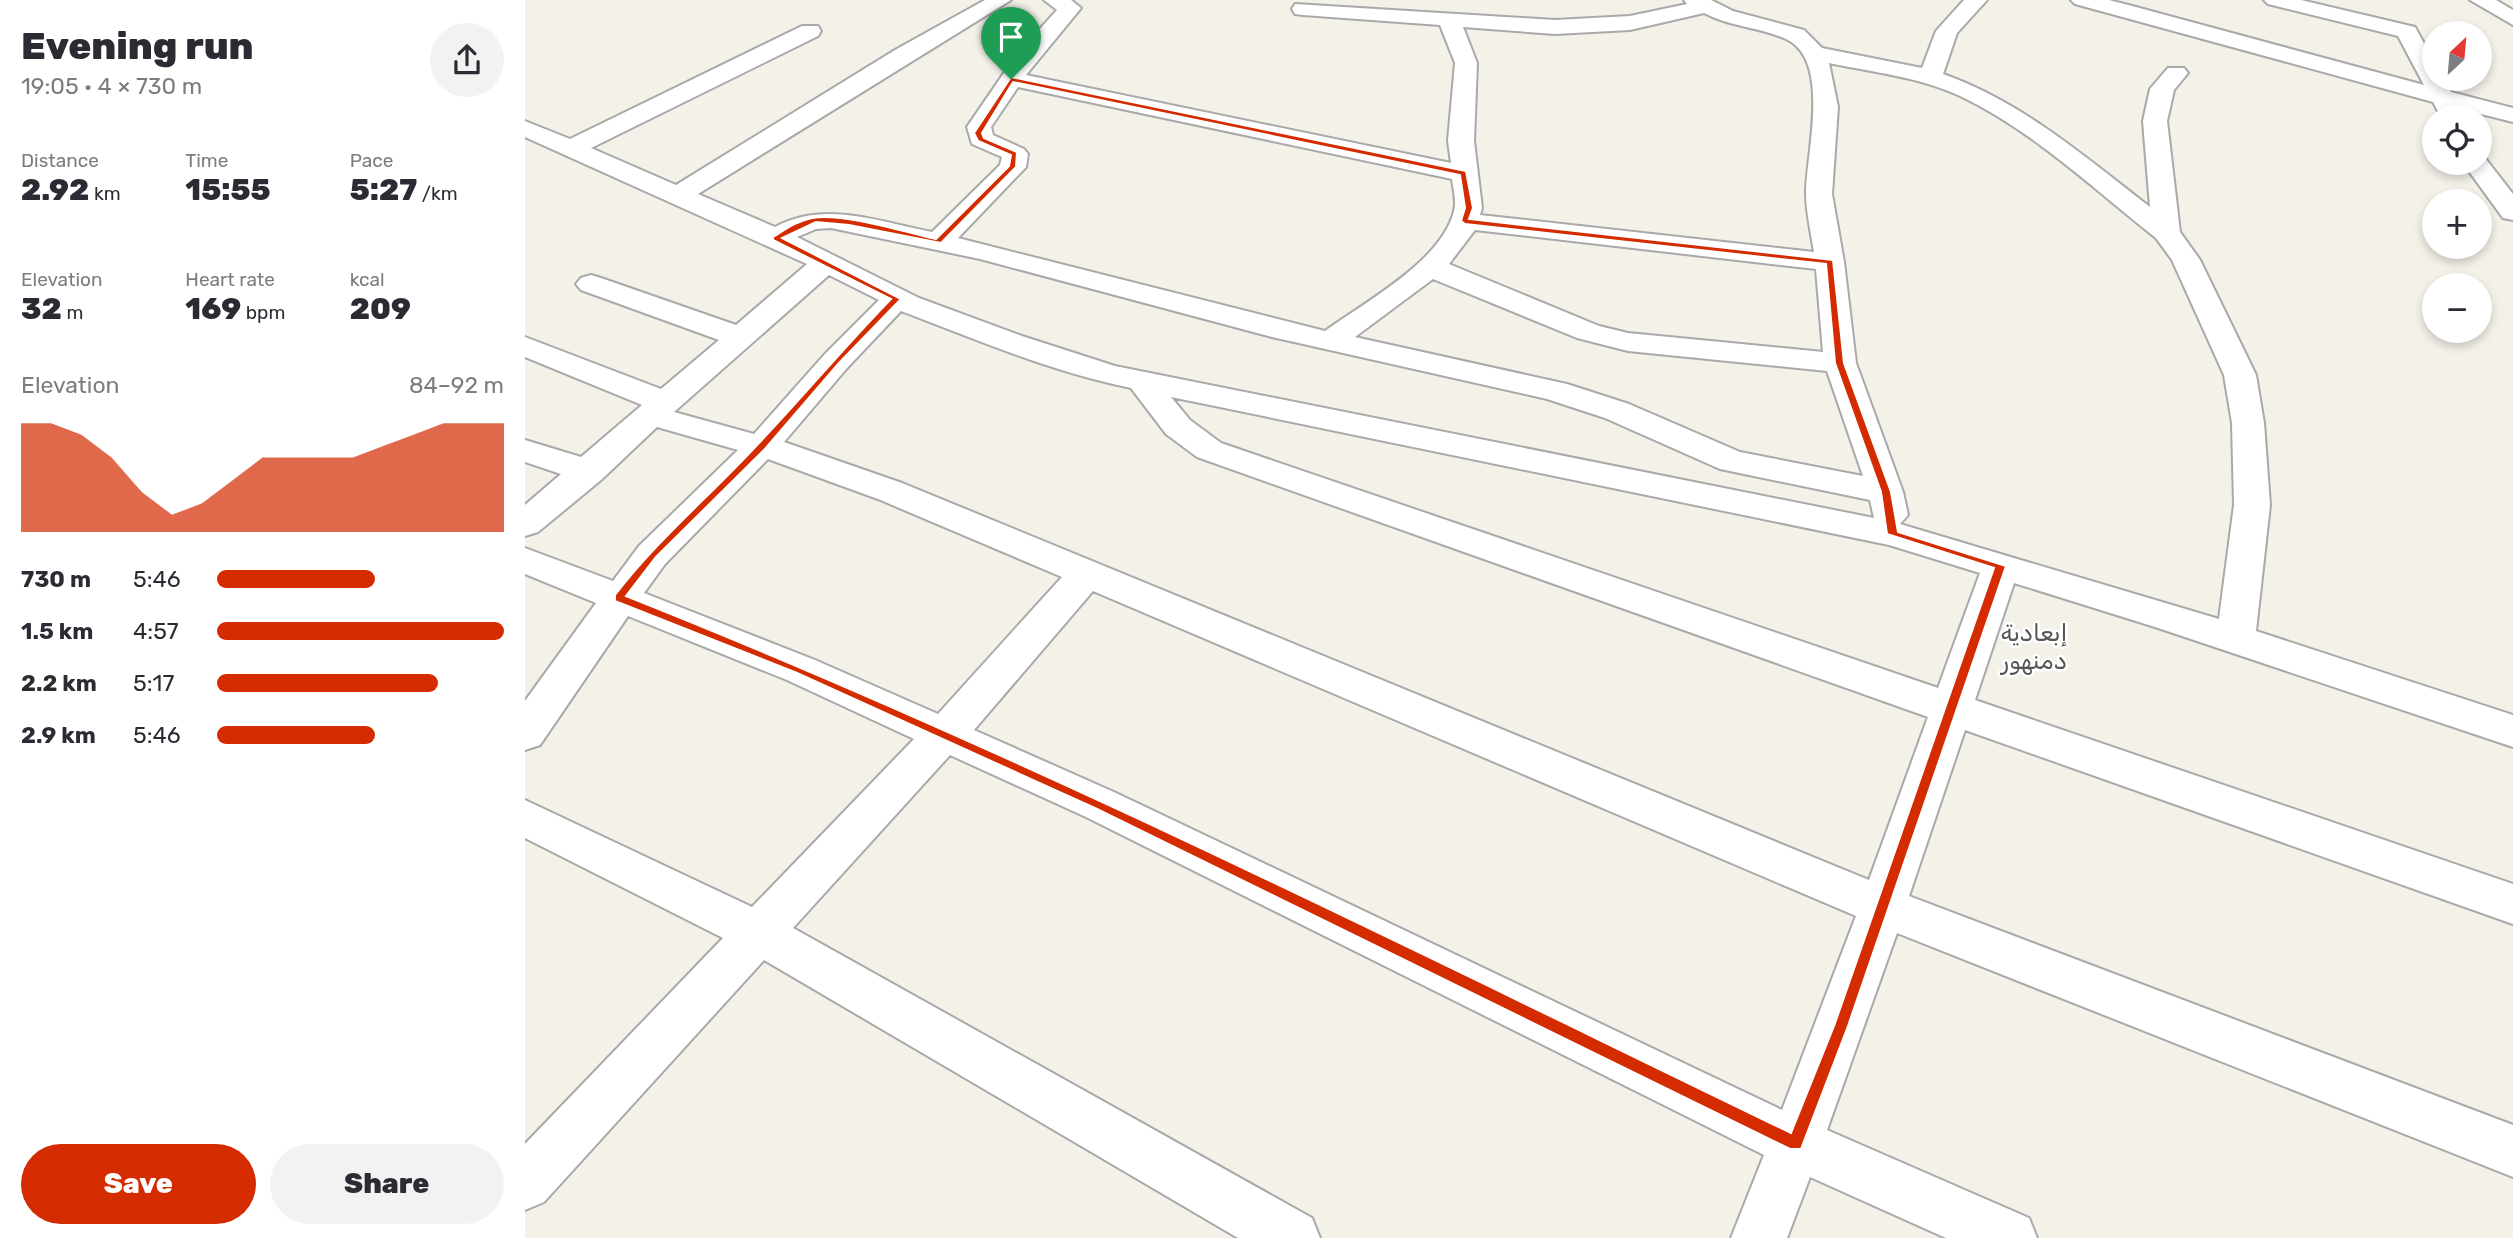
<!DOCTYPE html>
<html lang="en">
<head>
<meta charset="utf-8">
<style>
  body { margin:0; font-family:Rubik,"Noto Naskh Arabic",sans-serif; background:#f2f2f3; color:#2b2b33; height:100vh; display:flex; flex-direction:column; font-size:26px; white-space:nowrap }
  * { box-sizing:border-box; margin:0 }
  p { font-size:23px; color:#7c7c81 }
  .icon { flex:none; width:38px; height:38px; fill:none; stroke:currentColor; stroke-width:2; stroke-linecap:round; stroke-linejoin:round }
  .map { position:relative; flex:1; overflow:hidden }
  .details { display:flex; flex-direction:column; background:#fff; width:525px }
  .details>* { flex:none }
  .needle { width:46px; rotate:26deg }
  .controls { position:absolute; left:1897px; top:21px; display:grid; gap:14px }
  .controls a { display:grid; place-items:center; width:70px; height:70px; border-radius:50%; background:#fff; box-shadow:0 4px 10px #0003; font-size:35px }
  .pin { position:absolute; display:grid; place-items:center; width:60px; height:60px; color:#fff; margin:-72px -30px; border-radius:50% 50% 50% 0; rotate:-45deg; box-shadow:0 0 7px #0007 }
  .pin .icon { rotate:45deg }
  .round { display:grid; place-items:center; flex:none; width:74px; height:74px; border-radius:37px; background:#f2f2f3 }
  .headline { display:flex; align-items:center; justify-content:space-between; height:119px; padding:0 21px }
  h1 { font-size:38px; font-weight:800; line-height:52px }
  .metrics { display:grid; grid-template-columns:repeat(3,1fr); gap:10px; height:119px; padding:7px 21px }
  .metrics div { display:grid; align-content:center }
  .metrics b { font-size:30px; font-weight:800 }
  .metrics small { font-size:19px; font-weight:400 }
  .metrics p { font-size:19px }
  .chart { height:196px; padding:14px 21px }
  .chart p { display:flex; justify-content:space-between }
  .chart svg { width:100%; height:126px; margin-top:7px; fill:#d42b00; opacity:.7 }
  .primary-button { display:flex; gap:14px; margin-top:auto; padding:14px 21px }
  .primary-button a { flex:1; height:80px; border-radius:42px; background:#d42b00; color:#fff; font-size:28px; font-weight:800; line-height:80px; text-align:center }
  .primary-button a+a { background:#f2f2f3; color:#2b2b33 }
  ul { padding:0 21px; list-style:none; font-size:23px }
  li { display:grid; grid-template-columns:112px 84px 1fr; align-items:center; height:52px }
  li i { height:18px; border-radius:9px; background:#d42b00 }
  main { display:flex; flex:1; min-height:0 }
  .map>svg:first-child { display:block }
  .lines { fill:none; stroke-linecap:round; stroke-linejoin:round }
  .street-casing { stroke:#a9a9a9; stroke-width:4 }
  .street { fill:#fff; fill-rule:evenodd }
  .route { fill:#d42b00; stroke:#fff; stroke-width:2; fill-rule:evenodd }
  .labels { text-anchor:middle; stroke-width:5; stroke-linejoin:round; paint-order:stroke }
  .quarter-label { font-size:24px; fill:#555; stroke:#fff }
</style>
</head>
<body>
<main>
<section class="details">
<div class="headline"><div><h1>Evening run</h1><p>19:05 · 4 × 730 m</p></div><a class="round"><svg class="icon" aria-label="share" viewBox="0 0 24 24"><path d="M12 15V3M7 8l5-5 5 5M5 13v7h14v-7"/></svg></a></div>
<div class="metrics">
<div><p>Distance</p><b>2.92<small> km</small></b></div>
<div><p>Time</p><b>15:55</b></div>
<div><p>Pace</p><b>5:27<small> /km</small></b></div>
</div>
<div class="metrics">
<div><p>Elevation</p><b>32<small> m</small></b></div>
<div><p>Heart rate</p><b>169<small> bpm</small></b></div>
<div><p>kcal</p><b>209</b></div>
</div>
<div class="chart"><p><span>Elevation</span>84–92 m</p>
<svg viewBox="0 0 160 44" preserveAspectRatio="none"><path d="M0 44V6L10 6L20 10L30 18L40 30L50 38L60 34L70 26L80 18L90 18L100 18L110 18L120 14L130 10L140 6L150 6L160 6V44z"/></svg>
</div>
<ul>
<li><b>730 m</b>5:46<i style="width:55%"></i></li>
<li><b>1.5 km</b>4:57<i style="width:100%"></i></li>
<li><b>2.2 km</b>5:17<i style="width:77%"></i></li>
<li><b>2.9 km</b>5:46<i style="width:55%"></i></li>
</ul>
<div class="primary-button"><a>Save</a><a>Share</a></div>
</section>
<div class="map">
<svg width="1988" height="1238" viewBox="0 0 1988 1238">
  <rect width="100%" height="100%" fill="#f3f1e8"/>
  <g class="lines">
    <defs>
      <g id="street">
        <path d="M460 0H486L173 194 250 227C300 200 355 222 407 232L475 165 477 157 447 144 442 127 492 54 532 10 519 0H546L556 8 501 75 926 163 923 141 930 63 915 25 778 15 770 14 767 9 770 4 1030 20 1105 16 1162 4 1159 0H1186L1208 11 1279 30 1297 48 1397 68 1411 31 1439 0H1462L1432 33 1418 74C1497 102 1559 156 1625 207L1618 121 1625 89 1643 68H1659L1663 73 1649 90 1642 121 1655 232 1675 260 1731 375 1739 423 1745 505 1731 631 1988 715V747L1630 627 1489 583 1450 700 1988 884V924L1440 730 1384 896 1988 1125V1177L1372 933 1302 1130 1504 1218 1512 1238H1421L1285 1177 1262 1238H1206L1239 1155 561 817 425 755 268 928 787 1218 795 1238H713L239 960 19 1202 0 1210V1144L198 938 0 838V800L227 907 389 739 262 680 103 616 15 745 0 750V701L71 603 0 574V548L88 581 114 546 213 450 132 427 76 480 13 532 0 536V505L36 474 0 462V440L56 457 117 405 0 357V337L136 389 194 340 56 290 51 284 56 278 66 275 76 278 211 325 282 264 0 137V121L45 139 277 26H293L296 31 293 36 66 148 151 185 370 50ZM1179 13C1205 27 1235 27 1261 39 1307 60 1281 154 1281 193 1281 212 1286 233 1289 252L955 215 957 208 949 141 952 63 938 27 1030 34 1105 30ZM1304 63C1347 72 1394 77 1435 96 1507 130 1569 189 1631 238L1647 260 1699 375 1707 423 1709 505 1694 619 1375 524 1383 515 1378 492 1331 363 1319 262 1307 194 1313 107ZM493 87 927 179C928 189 932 201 929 211 917 261 840 302 800 331L433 238 501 167 503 154 499 149 468 135 466 127ZM306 228 455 259 747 337 1022 399 1080 418 1195 469 1345 500 1349 518 590 366 497 336 394 298 272 237 291 229ZM950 230 1291 269 1298 352 1103 333 1074 326 924 264ZM304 275 354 300 300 354 229 434 149 412ZM908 279 1052 338 1103 351 1302 371 1338 476 1215 452 1104 404 1042 384 830 337ZM376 311C452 340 527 372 606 388L641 434 672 457 1403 717 1344 880 377 483 259 442 322 368ZM646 397 1364 545 1455 573 1413 688 696 443 665 420ZM243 459 353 499 537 577 413 714 290 660 119 593 140 564ZM568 591 1331 916 1257 1110 591 793 449 730Z"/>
        <path d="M1546 0H1584L1611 7 1899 85 1873 36 1743 4 1739 0H1776L1890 27 1909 62V79H1919L1926 92 1988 108V122L1936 109V117H1916L1908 102 1550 4Z"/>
        <path d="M1945 0H1971L1988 10V25Z"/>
        <path d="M1955 156 1960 158 1988 194V220L1978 218 1938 163H1955Z"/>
      </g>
    </defs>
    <use href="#street" class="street-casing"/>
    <use href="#street" class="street"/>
  </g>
  <path class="route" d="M486 77 941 171 948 208 944 219 1308 260 1319 363 1366 492 1373 532 1481 566 1323 1026 1276 1149H1265L572 809 272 673 90 601V595C134 538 184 497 233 444 278 397 320 346 366 299L248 240V237C261 229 272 221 287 218 315 212 381 232 411 239L484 166 486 155 453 141 449 133ZM488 82 935 175 940 208 936 221 940 224 1301 264 1310 363 1356 492 1362 534 1469 568 1309 1026 1266 1133C881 947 499 754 101 596L131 557 240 449 314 363 376 299 257 238 291 222 324 225 416 243 491 167 492 152 459 138 457 133Z"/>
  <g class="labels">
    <g class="quarter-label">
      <text x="1509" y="641">إبعادية<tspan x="1509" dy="28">دمنهور</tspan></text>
    </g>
  </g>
</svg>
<div class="controls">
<a><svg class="needle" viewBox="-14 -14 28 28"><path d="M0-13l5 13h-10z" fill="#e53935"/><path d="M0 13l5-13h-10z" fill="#7c7c81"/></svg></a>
<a><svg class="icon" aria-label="locate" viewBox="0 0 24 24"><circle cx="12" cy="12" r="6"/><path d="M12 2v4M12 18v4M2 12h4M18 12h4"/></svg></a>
<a>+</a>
<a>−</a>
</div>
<div class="pin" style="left:486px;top:79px;background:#1e9e55"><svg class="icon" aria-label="arrive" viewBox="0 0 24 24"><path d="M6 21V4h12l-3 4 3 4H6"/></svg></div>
</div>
</main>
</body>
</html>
